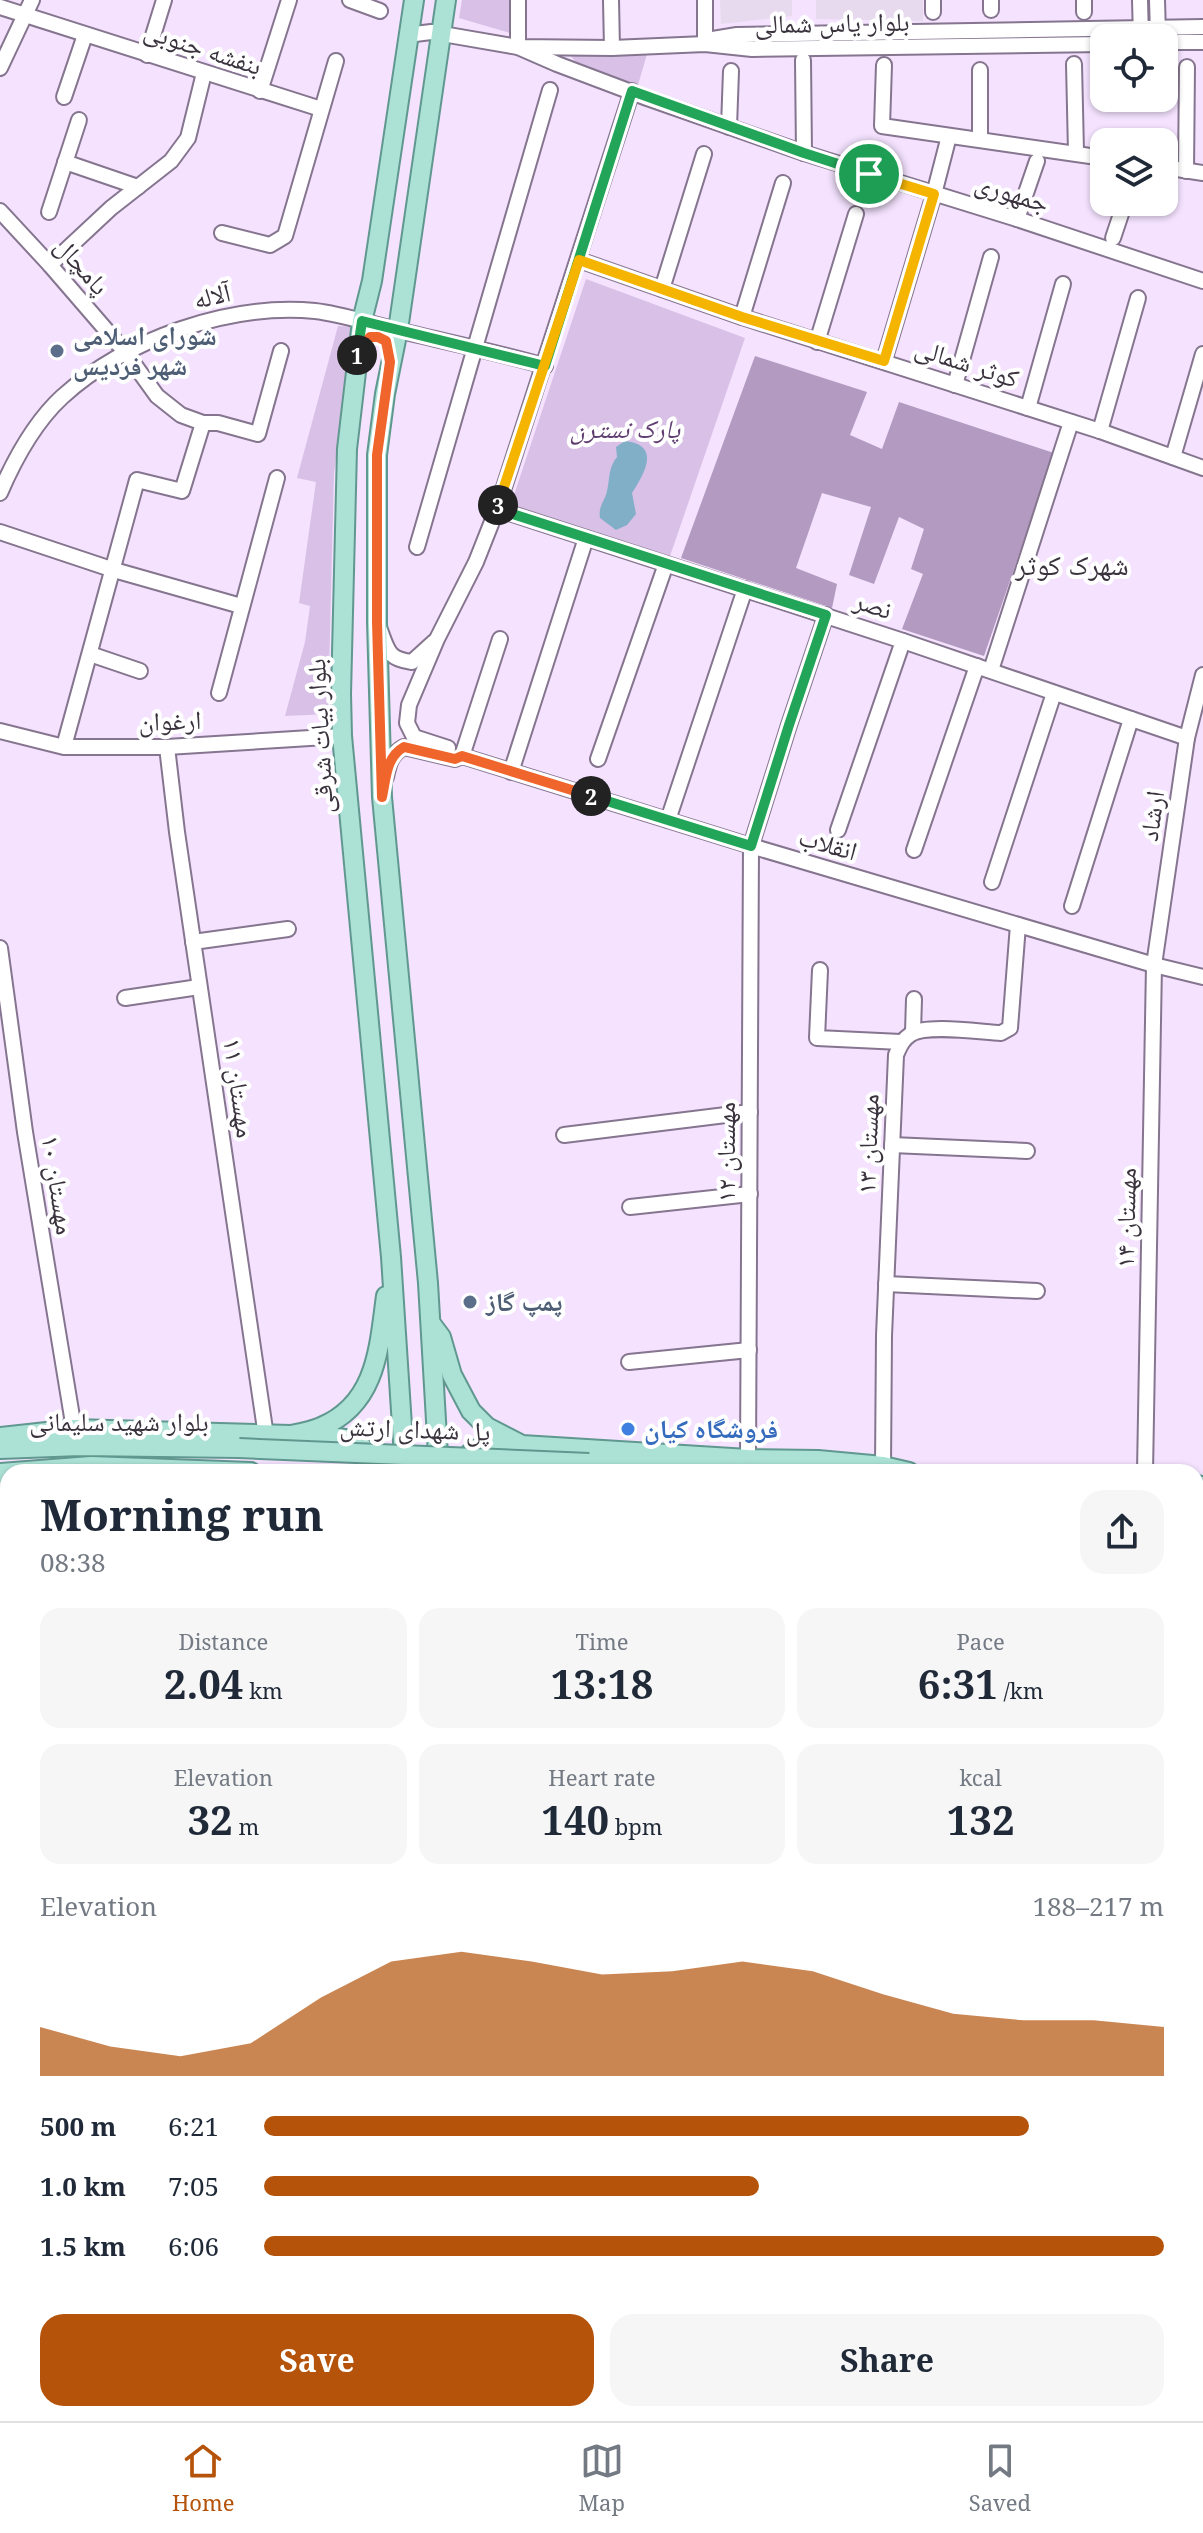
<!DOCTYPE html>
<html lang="en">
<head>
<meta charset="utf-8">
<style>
  body { margin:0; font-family:"Noto Serif","Noto Naskh Arabic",serif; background:#f6f6f7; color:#1f2937; height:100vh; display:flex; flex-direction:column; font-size:30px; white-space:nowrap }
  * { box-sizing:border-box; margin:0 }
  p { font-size:26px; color:#747a83 }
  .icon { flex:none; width:44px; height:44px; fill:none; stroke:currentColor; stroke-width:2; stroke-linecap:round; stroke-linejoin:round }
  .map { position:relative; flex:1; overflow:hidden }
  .details { position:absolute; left:0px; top:1464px; width:1204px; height:958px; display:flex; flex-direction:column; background:#fff; border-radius:24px 24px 0 0; box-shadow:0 2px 6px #0004 }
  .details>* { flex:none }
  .tools { position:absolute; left:1090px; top:24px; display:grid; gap:16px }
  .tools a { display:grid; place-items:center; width:88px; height:88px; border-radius:16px; background:#fff; box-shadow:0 2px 6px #0004; font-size:40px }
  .pin { position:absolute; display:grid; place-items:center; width:68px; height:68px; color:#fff; margin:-34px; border:4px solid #fff; border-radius:50%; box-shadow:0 2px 8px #0007 }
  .km { position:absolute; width:40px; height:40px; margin:-20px; border-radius:50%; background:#222; color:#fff; font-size:22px; line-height:40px; text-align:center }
  .round { display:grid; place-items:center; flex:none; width:84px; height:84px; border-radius:24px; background:#f6f6f7 }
  .headline { display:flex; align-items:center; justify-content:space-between; height:136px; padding:0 40px }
  h1 { font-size:44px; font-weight:700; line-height:60px }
  .stats { display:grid; grid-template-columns:repeat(3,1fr); gap:12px; height:136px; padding:8px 40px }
  .stats div { display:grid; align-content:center; border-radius:20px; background:#f6f6f7; text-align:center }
  .stats b { font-size:40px; font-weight:700 }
  .stats small { font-size:22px; font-weight:400 }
  .stats p { font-size:22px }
  .chart { height:224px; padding:16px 40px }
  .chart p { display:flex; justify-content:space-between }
  .chart svg { width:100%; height:144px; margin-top:8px; fill:#b45309; opacity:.7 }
  .button { display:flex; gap:16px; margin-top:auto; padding:16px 40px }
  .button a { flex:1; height:92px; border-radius:24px; background:#b45309; color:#fff; font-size:32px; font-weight:700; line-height:92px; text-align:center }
  .button a+a { background:#f6f6f7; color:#1f2937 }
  ul { padding:0 40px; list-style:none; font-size:26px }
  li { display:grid; grid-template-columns:128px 96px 1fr; align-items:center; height:60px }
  li i { height:20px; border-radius:10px; background:#b45309 }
  .dock { display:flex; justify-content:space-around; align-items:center; height:112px; border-top:2px solid #e0e1e3; background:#fff; font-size:22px; color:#747a83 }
  .dock a { display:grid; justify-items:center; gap:4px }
  .dock .on { color:#b45309 }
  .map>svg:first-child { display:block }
  .education { fill:#e7daee }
  .green { fill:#d8c0e6 }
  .forest { fill:#b39ac0 }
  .water { fill:#81afc8 }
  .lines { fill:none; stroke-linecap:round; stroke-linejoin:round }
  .minor-casing { stroke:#85758f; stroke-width:18 }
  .major-casing { stroke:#60988f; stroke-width:22 }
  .minor { stroke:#fff; stroke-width:14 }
  .major { stroke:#ace2d6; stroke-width:18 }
  .major-bridge-casing { stroke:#60988f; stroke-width:22; stroke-linecap:butt }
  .major-bridge { stroke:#ace2d6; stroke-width:18 }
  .split-1-casing { stroke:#fff; stroke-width:16 }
  .split-2-casing { stroke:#fff; stroke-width:16 }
  .split-3-casing { stroke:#fff; stroke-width:16 }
  .split-4-casing { stroke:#fff; stroke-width:16 }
  .split-1 { stroke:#22a559; stroke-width:10 }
  .split-2 { stroke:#f0652b; stroke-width:10 }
  .split-3 { stroke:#22a559; stroke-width:10 }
  .split-4 { stroke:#f5b400; stroke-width:10 }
  .service-dot { fill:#5c6f8a; stroke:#fff; stroke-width:3 }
  .shop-dot { fill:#3f7fe0; stroke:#fff; stroke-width:3 }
  .labels { text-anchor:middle; stroke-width:8; stroke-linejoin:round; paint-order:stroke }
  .street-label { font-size:26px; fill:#3a333e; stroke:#fff }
  .service-label { font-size:26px; font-weight:bold; fill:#4e5e75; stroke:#fff; text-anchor:start }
  .park-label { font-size:26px; font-style:italic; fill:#5f3d70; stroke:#fff }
  .shop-label { font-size:26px; font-weight:bold; fill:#366cbe; stroke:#fff; text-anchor:start }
  .neighbourhood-label { font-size:28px; fill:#3a333e; stroke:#fff }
</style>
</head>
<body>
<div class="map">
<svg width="1203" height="2421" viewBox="0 0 1203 2421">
  <rect width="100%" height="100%" fill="#f4e2fe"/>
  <g class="education">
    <path d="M720 0H792V16L721 24Z"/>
    <path d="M816 0H923V21L816 19Z"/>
  </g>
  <g class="green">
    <path d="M462 0H510V33L459 18Z"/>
    <path d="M647 54 638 85 578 65 571 56Z"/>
    <path d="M586 279 745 338 670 556 511 504Z"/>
    <path d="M338 326 353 327 334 474 328 714 285 716 305 642 310 606 299 603 316 482 297 478Z"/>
  </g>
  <path class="forest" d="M755 356 867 392 850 435 882 449 899 402 1054 453 984 656 902 629 923 574 911 569 924 529 899 517 874 584 849 575 871 507 822 493 796 568 837 584 832 608 681 558Z"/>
  <path class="water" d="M625 441C662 445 644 474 632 493L636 514 627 525 616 530 600 518C598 506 605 501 607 491 610 478 608 468 617 457L616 447Z"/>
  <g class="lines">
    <defs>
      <g id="minor">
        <path d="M350 0 380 11"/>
        <path d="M518 0V47L612 48 705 44 752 49 1104 44"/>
        <path d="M611 0 612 48"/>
        <path d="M705 0V44"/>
        <path d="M933 0V12"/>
        <path d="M991 0V10"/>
        <path d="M1084 0V12"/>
        <path d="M1140 0 1141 38"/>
        <path d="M1157 0 1158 34"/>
        <path d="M0 7 321 109"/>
        <path d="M407 35 431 32 518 47 557 64 647 98 804 153 1017 219 1203 281"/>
        <path d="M1164 42H1203"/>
        <path d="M705 44 713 39 737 35 1203 27"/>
        <path d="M147 55 164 0"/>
        <path d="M803 60 804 153"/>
        <path d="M1074 64 1076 152"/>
        <path d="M884 65 882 126 1104 158"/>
        <path d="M0 68 32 0"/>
        <path d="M980 70V139"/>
        <path d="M260 91 289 0"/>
        <path d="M64 97 85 35"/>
        <path d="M729 127 731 71"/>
        <path d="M65 162 138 187"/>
        <path d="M1164 167 1203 173"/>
        <path d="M1186 171 1187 67"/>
        <path d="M0 211 50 265 126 353 157 396 181 415 203 423H218L258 434 281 351"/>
        <path d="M49 212 79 120"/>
        <path d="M1017 219 1037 161"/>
        <path d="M222 233 270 245 285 236 336 61"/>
        <path d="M1113 238 1125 202"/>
        <path d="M579 260 742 317 1100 431 1203 468"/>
        <path d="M50 265 111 208 171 161 188 138 204 73"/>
        <path d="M662 289 704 154"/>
        <path d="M742 317 783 183"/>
        <path d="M817 342 856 214"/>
        <path d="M884 361 934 194 949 136"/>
        <path d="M955 385 991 257"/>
        <path d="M1028 408 1063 284"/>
        <path d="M1100 431 1138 298"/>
        <path d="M1173 457 1203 354"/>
        <path d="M0 493C15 458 34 423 62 397 126 339 229 303 315 311 342 314 370 324 397 330 447 342 496 352 545 366"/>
        <path d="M497 509 903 641 1187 738"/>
        <path d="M0 532 114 570 241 606"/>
        <path d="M417 547 550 90"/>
        <path d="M380 630C388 651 388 659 412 662L434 642"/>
        <path d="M90 654 140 671"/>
        <path d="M992 667 1071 422"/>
        <path d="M219 693 277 478"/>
        <path d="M0 731 64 747H167L342 736"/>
        <path d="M66 739 137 480 182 491 203 423"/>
        <path d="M167 747 177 832 266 1436"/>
        <path d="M448 748 414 737 407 723 409 705 437 639 476 562 497 509 632 91"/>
        <path d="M462 756 500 639"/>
        <path d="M598 759 666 564"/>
        <path d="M511 772 586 538"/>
        <path d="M386 777C389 763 391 754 404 747L455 759 462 756 751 846 1154 965 1203 977"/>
        <path d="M668 820 745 589"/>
        <path d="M838 830 903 641"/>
        <path d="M914 850 977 666"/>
        <path d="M992 882 1054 693"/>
        <path d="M1072 906 1131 719"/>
        <path d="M193 942 288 929"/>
        <path d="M0 948 25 1132 74 1429"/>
        <path d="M820 970 817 1038 901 1042"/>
        <path d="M125 998 199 987"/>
        <path d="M913 1032 914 999"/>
        <path d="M564 1135 750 1112"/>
        <path d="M892 1145 1027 1151"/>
        <path d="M630 1207 750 1194"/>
        <path d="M886 1284 1037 1291"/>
        <path d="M629 1362 749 1350"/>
        <path d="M748 1459 751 846 789 725 826 615"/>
        <path d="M883 1466 884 1336 896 1055C900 1046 902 1040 911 1034 927 1024 980 1032 1001 1033L1010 1028 1018 925"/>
        <path d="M1145 1472 1154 965 1187 738 1203 675"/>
        <path d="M7 1484 8 1489"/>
        <path d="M0 1663 8 1661"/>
        <path d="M1202 1699 1203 1659"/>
        <path d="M0 1737 8 1736"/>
        <path d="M0 1804 8 1803"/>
        <path d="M0 1890 8 1889"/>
        <path d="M0 1967 8 1966"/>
        <path d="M0 2016 8 2089"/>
        <path d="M0 2128H8"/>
        <path d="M1196 2188 1203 2189"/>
        <path d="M18 2414V2421"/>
        <path d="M99 2414 100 2421"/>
        <path d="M255 2414V2421"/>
        <path d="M381 2414V2421"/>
        <path d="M627 2414V2421"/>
        <path d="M881 2414V2421"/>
        <path d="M1053 2414V2421"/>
        <path d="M1112 2414V2421"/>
        <path d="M1143 2414V2421"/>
        <path d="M767 2421V2414"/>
        <path d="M1086 2421V2414"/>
      </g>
      <g id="major">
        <path d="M432 1325 441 1337 452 1375 471 1411 487 1427 522 1445 748 1459 818 1460 883 1466 909 1472"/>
        <path d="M0 1437 74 1429 291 1435C301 1433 312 1431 321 1427 377 1404 379 1347 386 1296"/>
        <path d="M306 1437C336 1439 372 1431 367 1472"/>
        <path d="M0 1449 80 1446 239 1448"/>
        <path d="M589 1463 760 1472"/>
        <path d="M405 1472 391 1257 342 736 341 694 347 449 362 321 372 281 414 0"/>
        <path d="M439 1472 428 1283 382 797 377 622V455L385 394 398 330 446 0"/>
        <path d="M463 1472C461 1442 499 1445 519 1445"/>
        <path d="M0 1473 91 1466 251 1472"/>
        <path d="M1196 1485 1203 1486"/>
        <path d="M1196 1516H1203"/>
        <path d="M497 2414V2421"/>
        <path d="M518 2414 519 2421"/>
      </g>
    </defs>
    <use href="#minor" class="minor-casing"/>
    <use href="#major" class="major-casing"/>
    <use href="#minor" class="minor"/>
    <use href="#major" class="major"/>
    <defs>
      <path id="major-bridge" d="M239 1448 589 1463"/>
    </defs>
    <use href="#major-bridge" class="major-bridge-casing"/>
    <use href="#major-bridge" class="major-bridge"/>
  </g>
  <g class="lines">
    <defs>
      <path id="split-1" d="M357 355 362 321 545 366 632 91 804 153 869 174"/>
      <path id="split-2" d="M357 355 356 361 364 344 370 337H378L386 341 390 362 377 455V622L382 797C386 778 386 757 404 747L455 759 462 756 591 796"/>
      <path id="split-3" d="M498 505 497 509 826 615 789 725 751 846 591 796"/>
      <path id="split-4" d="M498 505 579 260 742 317 884 361 934 194 869 174"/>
    </defs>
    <use href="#split-1" class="split-1-casing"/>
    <use href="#split-2" class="split-2-casing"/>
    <use href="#split-3" class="split-3-casing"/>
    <use href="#split-4" class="split-4-casing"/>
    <use href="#split-1" class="split-1"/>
    <use href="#split-2" class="split-2"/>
    <use href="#split-3" class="split-3"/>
    <use href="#split-4" class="split-4"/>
  </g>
  <g class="service-dot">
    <circle cx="57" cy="351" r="8"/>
    <circle cx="470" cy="1302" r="8"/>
  </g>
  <circle class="shop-dot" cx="628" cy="1429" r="8"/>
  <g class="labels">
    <g class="street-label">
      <text transform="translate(832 23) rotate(-1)" y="9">بلوار یاس شمالی</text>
      <text transform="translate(203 48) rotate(18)" y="9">بنفشه جنوبی</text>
      <text transform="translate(1012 193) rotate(17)" y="9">جمهوری</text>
      <text transform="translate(82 266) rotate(49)" y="9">پامچال</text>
      <text transform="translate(212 296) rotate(-13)" y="9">آلاله</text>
      <text transform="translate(967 363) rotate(18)" y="9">کوثر شمالی</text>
      <text transform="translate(873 605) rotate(18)" y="9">نصر</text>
      <text transform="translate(170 721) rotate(-2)" y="9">ارغوان</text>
      <text transform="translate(320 736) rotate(-93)" y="9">بلوار بیات شرقی</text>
      <text transform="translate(1152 816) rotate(-82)" y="9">ارشاد</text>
      <text transform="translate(828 844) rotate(16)" y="9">انقلاب</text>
      <text transform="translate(239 1088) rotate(82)" y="9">مهستان ۱۱</text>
      <text transform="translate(868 1144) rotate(-88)" y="9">مهستان ۱۳</text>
      <text transform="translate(726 1152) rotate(-90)" y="9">مهستان ۱۲</text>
      <text transform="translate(58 1185) rotate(81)" y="9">مهستان ۱۰</text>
      <text transform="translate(1126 1218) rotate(-89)" y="9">مهستان ۱۴</text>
      <text x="119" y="1431">بلوار شهید سلیمانی</text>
      <text transform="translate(415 1429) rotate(2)" y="9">پل شهدای ارتش</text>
    </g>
    <g class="service-label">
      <text x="73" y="345">شورای اسلامی<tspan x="73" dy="30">شهر فردیس</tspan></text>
      <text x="486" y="1311">پمپ گاز</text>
    </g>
    <g class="park-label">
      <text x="625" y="438">پارک نسترن</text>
    </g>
    <g class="shop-label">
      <text x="644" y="1438">فروشگاه کیان</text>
    </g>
    <g class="neighbourhood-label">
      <text x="1072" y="575">شهرک کوثر</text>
    </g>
  </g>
</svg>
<div class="tools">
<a><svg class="icon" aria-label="locate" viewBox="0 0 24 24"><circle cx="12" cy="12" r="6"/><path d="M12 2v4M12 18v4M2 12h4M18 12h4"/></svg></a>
<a><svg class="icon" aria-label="layers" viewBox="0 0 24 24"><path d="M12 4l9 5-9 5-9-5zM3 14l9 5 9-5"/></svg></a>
</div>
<div class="pin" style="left:869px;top:174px;background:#1e9e55"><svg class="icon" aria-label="arrive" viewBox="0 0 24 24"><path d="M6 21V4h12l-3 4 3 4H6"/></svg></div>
<b class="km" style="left:357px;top:355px">1</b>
<b class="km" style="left:591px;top:796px">2</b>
<b class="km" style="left:498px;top:505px">3</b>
<section class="details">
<div class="headline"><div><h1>Morning run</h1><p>08:38</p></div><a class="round"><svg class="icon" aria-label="share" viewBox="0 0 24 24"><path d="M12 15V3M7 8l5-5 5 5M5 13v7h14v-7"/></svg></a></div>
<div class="stats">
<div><p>Distance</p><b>2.04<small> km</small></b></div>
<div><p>Time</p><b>13:18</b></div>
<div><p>Pace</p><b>6:31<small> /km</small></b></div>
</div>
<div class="stats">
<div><p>Elevation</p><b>32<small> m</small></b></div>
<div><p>Heart rate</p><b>140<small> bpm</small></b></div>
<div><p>kcal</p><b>132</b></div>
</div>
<div class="chart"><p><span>Elevation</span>188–217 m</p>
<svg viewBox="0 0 160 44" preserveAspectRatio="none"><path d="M0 44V29L10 35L20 38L30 34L40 20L50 9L60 6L70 9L80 13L90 12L100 9L110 12L120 19L130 25L140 27L150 27L160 29V44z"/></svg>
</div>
<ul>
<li><b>500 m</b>6:21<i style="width:85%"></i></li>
<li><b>1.0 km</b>7:05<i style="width:55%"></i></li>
<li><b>1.5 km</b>6:06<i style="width:100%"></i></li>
</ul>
<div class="button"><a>Save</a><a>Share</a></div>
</section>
</div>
<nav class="dock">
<a class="on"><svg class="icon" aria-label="home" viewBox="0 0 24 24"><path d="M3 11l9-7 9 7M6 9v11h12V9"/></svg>Home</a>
<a><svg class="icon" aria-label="map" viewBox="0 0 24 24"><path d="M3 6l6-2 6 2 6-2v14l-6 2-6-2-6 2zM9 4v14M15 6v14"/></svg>Map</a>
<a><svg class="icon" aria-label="saved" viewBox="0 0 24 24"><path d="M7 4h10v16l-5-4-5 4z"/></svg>Saved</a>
</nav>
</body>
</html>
